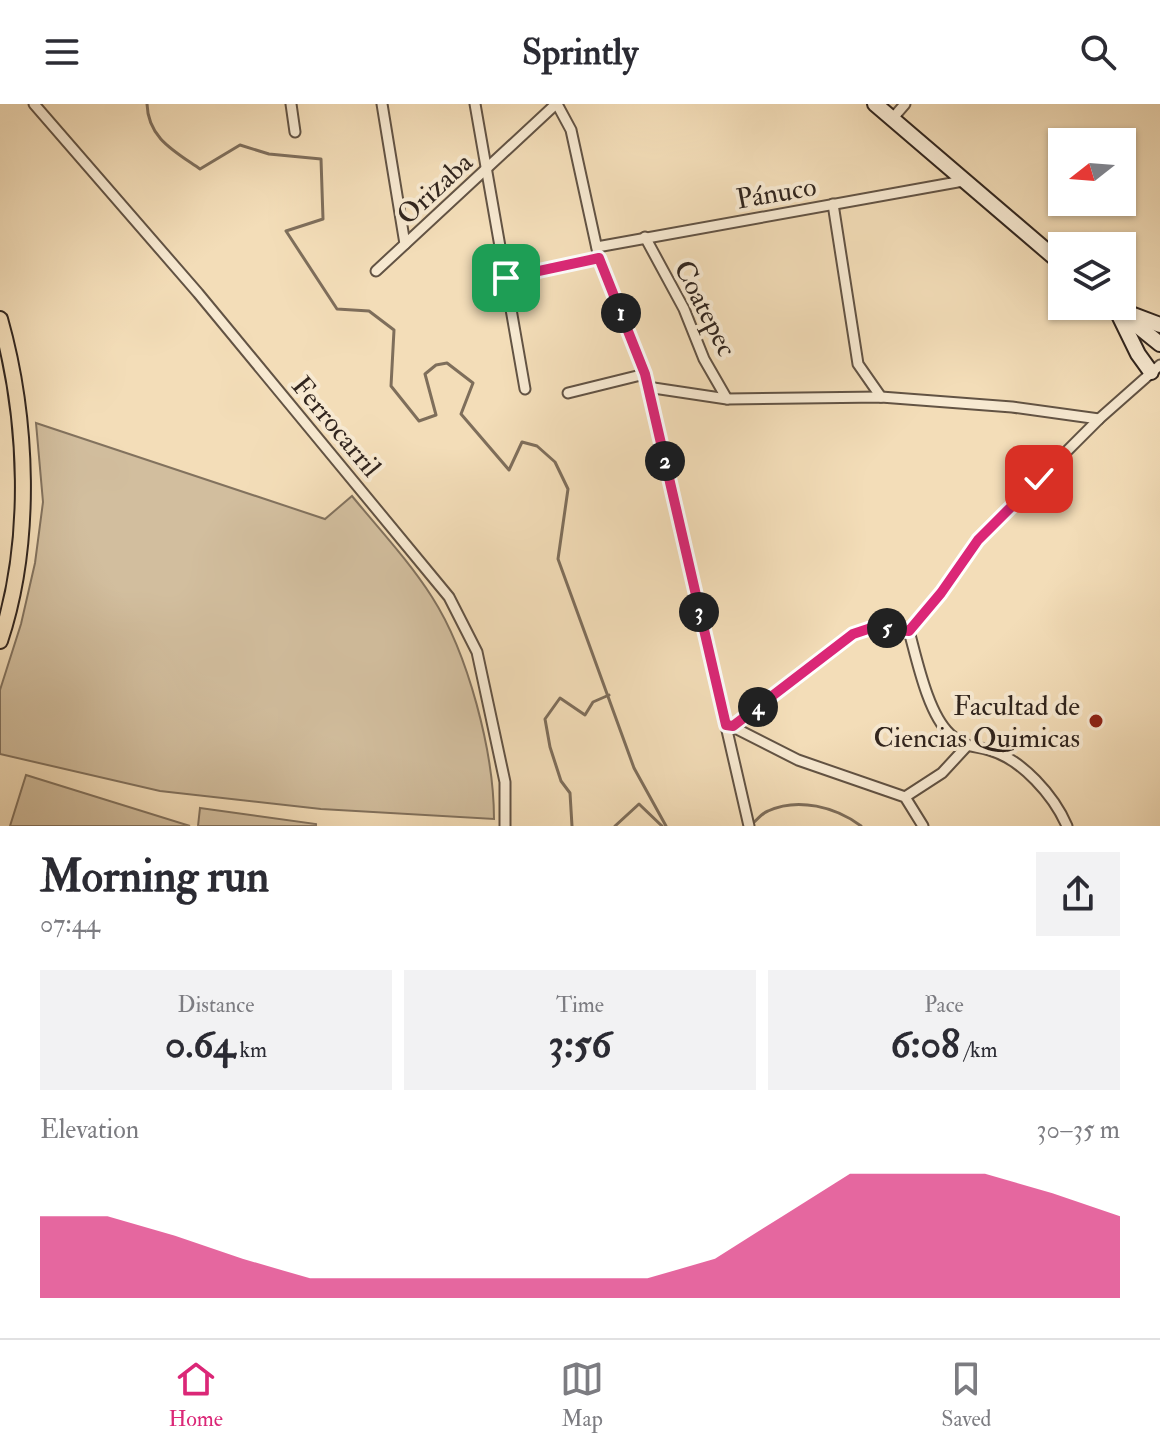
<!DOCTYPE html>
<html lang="en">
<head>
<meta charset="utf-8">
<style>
  body { margin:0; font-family:"IM FELL Double Pica",serif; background:#f2f2f3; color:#2b2b33; height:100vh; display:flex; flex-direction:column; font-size:30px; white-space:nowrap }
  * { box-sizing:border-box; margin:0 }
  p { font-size:26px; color:#7c7c81 }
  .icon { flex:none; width:44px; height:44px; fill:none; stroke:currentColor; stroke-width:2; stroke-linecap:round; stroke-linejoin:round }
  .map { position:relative; height:722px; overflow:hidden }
  .panel { display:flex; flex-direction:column; background:#fff; flex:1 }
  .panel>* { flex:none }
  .needle { width:52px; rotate:253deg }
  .controls { position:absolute; left:1048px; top:24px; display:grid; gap:16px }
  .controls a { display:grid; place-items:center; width:88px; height:88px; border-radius:0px; background:#fff; box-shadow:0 2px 6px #0004; font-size:40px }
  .pin { position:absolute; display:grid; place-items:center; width:68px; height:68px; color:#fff; margin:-34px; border-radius:16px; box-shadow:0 4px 12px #0006 }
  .km { position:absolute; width:40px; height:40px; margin:-20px; border-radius:50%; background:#222; color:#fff; font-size:22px; line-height:40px; text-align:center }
  .round { display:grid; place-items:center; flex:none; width:84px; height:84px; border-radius:0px; background:#f2f2f3 }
  .headline { display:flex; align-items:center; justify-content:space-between; height:136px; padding:0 40px }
  h1 { font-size:44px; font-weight:800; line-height:60px }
  .stats { display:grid; grid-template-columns:repeat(3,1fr); gap:12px; height:136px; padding:8px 40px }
  .stats div { display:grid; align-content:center; border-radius:0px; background:#f2f2f3; text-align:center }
  .stats b { font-size:40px; font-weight:800 }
  .stats small { font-size:22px; font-weight:400 }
  .stats p { font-size:22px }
  .chart { height:224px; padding:16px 40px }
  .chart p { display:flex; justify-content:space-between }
  .chart svg { width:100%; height:144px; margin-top:8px; fill:#db2777; opacity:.7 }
  header { display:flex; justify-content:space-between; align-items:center; height:104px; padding:0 40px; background:#fff; font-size:36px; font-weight:800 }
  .dock { display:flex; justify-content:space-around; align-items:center; height:112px; border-top:2px solid #e1e1e2; background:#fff; font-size:22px; color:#7c7c81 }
  .dock a { display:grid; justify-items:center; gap:4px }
  .dock .active { color:#db2777 }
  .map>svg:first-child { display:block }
  .grass { fill:#d2be9e; stroke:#82725e; stroke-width:2 }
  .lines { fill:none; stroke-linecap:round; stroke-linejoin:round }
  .stream { stroke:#7e6e5b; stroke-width:3 }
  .street-casing { stroke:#625344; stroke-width:13 }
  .secondary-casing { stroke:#31251e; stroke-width:18 }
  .primary-casing { stroke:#31251e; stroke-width:18 }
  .street { stroke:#f7e9d1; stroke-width:9 }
  .secondary { stroke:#f7e9d1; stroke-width:14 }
  .primary { stroke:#f3ddb8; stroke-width:14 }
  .route-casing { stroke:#fff; stroke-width:16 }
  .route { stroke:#db2777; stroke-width:10 }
  .poi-dot { fill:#8f2418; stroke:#f7e9d1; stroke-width:3 }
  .labels { text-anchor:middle; stroke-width:8; stroke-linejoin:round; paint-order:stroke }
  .street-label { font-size:28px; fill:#31251e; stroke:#f7e9d1 }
  .poi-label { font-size:28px; fill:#31251e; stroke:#f7e9d1; text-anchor:end }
</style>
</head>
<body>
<header><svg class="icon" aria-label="menu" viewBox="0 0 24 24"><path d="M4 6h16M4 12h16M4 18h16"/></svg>Sprintly<svg class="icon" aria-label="search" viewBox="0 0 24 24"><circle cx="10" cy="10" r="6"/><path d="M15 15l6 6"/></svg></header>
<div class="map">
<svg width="1160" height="722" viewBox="0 0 1160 722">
  <rect width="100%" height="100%" fill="#f3ddb8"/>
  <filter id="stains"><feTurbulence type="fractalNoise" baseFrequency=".0025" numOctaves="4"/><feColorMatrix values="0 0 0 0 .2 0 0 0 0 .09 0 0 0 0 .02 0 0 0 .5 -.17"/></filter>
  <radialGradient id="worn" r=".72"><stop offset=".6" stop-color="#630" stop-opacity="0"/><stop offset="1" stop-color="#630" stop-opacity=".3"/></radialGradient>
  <g class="grass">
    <path d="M36 319 325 415 352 392C379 425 409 457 432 493 468 549 494 648 494 715L321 705 160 687 0 650V586L21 520 35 459 43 398Z"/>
    <path d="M26 671 190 722H10Z"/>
    <path d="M200 704 316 720V722H198Z"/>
  </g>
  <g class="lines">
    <g class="stream">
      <path d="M147 0C148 34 174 47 200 65L240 41 269 50 321 55 323 115 286 127 337 205 369 207 394 226 391 282 419 317 436 311 425 270 436 261 447 259 473 279 461 310 509 366 522 338 537 342 555 358 568 385 558 455 634 664 666 722"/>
      <path d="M753 719C757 716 762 709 768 707 798 693 836 703 861 722"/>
      <path d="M572 722 570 689 561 677 550 643 545 615 560 594 585 611 593 598 609 591"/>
      <path d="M615 722 639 700 662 722"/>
    </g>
    <defs>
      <g id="street">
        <path d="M34 0 198 189 449 493 477 548 505 678V722"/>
        <path d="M291 0 295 28"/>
        <path d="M382 0 405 140"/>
        <path d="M475 0 525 285"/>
        <path d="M557 0 571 26 599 154 645 270 749 722"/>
        <path d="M892 15 905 0"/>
        <path d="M833 100 858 260 881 293"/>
        <path d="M645 133 684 205 704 255 727 295"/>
        <path d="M597 143 963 77"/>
        <path d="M376 167 556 0"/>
        <path d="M506 174 599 154"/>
        <path d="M647 283 727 295 881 293 1012 303 1099 315"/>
        <path d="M568 289 645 270"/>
        <path d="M909 527C917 556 928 610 950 630 966 644 971 641 989 646 1022 655 1054 692 1067 722"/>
        <path d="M729 621 798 656 905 693 923 722"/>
        <path d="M733 622 853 530 871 524 909 527 941 489 978 436 1099 315 1160 261"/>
        <path d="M905 693 942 669 966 643"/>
      </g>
      <g id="secondary">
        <path d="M875 0 1062 160"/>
        <path d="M1116 205 1138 250 1151 268"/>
        <path d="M1119 207 1160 240"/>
        <path d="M1128 209 1160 221"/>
      </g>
      <path id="primary" d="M0 215C28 314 33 438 0 537"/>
    </defs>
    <use href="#street" class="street-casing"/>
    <use href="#secondary" class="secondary-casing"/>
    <use href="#primary" class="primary-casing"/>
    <use href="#street" class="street"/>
    <use href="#secondary" class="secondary"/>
    <use href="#primary" class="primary"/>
  </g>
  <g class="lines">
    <defs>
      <path id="route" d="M506 174 599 154 645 270 726 621 733 622 853 530 871 524 909 527 941 489 978 436 1039 375"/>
    </defs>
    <use href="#route" class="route-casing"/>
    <use href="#route" class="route"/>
  </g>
  <circle class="poi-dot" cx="1096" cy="617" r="8"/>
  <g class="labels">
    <g class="street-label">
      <text transform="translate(434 84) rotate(-43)" y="10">Orizaba</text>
      <text transform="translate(776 88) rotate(-10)" y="10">Pánuco</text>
      <text transform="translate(706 204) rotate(63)" y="10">Coatepec</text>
      <text transform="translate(337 322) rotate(50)" y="10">Ferrocarril</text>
    </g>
    <g class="poi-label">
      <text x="1080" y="611">Facultad de<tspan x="1080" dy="32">Ciencias Quimicas</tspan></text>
    </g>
  </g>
  <rect width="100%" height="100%" filter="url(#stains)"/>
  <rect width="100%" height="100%" fill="url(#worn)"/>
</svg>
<div class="controls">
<a><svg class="needle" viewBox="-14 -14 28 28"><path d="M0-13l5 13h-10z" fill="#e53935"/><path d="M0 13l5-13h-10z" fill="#7c7c81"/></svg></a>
<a><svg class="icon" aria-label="layers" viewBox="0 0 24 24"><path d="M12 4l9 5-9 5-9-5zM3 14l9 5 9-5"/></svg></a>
</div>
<div class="pin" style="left:506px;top:174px;background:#1e9e55"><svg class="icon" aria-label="arrive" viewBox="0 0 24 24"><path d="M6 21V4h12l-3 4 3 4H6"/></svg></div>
<div class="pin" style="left:1039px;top:375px;background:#d93025"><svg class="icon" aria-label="check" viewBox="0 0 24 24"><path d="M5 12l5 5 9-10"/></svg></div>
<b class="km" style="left:621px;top:209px">1</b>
<b class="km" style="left:665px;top:357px">2</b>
<b class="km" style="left:699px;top:508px">3</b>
<b class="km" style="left:758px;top:603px">4</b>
<b class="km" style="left:887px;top:524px">5</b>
</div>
<section class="panel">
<div class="headline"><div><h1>Morning run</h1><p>07:44</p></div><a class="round"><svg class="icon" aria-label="share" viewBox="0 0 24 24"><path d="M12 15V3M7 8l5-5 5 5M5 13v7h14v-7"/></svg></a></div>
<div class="stats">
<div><p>Distance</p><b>0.64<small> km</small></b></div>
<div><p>Time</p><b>3:56</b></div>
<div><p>Pace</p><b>6:08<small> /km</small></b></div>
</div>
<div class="chart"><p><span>Elevation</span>30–35 m</p>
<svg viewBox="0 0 160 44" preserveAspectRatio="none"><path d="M0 44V19L10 19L20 25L30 32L40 38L50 38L60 38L70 38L80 38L90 38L100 32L110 19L120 6L130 6L140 6L150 12L160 19V44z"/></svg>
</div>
</section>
<nav class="dock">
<a class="active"><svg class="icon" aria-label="home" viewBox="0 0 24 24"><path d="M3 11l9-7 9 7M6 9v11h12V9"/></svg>Home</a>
<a><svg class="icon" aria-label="map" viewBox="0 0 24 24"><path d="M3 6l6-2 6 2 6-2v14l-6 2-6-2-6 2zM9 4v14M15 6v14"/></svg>Map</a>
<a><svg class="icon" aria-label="saved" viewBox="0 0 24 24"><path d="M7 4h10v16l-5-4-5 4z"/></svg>Saved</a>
</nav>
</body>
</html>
